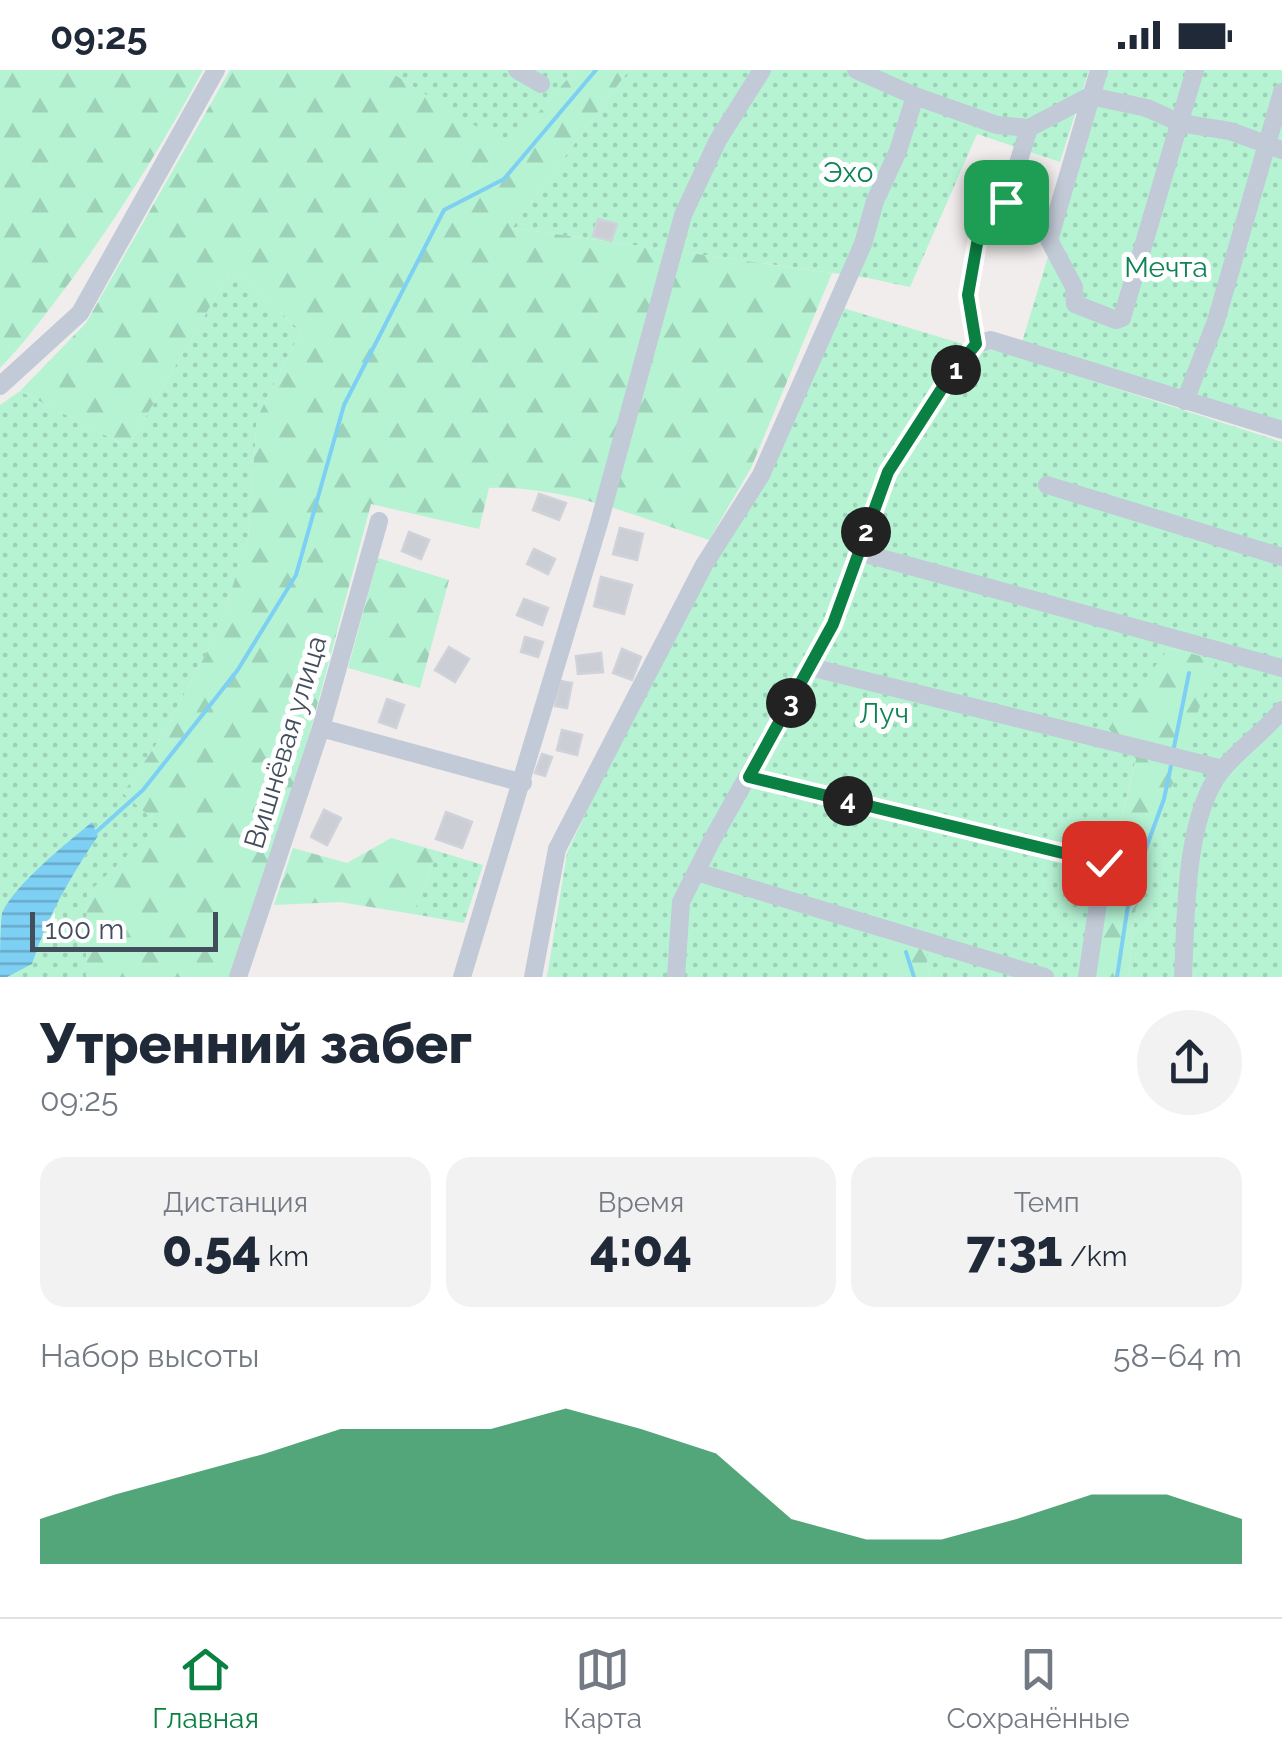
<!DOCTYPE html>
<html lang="ru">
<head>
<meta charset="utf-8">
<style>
  body { margin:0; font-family:Raleway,sans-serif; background:#f2f2f3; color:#1f2937; height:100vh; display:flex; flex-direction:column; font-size:38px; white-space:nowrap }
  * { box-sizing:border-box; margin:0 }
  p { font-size:32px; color:#747a83 }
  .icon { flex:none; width:55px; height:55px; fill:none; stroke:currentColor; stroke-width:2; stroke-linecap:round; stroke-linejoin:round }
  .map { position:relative; height:907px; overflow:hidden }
  .panel { display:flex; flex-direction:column; background:#fff; flex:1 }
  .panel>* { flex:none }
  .scale { position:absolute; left:30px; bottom:25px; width:188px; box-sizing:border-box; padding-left:10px; border:5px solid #434e5c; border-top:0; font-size:28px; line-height:35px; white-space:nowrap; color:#434e5c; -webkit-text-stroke:8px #fff; paint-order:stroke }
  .pin { position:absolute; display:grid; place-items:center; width:85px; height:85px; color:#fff; margin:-42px; border-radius:20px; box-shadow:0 5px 15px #0006 }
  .km { position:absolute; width:50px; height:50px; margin:-25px; border-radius:50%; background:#222; color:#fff; font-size:28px; line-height:50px; text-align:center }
  .round { display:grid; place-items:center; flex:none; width:105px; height:105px; border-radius:52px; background:#f2f2f3 }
  .headline { display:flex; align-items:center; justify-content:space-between; height:170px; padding:0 40px }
  h1 { font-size:55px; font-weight:800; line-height:75px }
  .metrics { display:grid; grid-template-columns:repeat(3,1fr); gap:15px; height:170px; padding:10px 40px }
  .metrics div { display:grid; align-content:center; border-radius:25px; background:#f2f2f3; text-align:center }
  .metrics b { font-size:50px; font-weight:800 }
  .metrics small { font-size:28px; font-weight:400 }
  .metrics p { font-size:28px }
  .chart { height:280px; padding:20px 40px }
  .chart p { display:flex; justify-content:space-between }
  .chart svg { width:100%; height:180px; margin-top:10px; fill:#0b8043; opacity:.7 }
  .status { display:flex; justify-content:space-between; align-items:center; height:70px; padding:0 50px; background:#fff; direction:ltr }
  .status svg { height:28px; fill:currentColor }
  .menu { display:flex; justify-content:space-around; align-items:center; height:140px; border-top:2px solid #e0e1e3; background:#fff; font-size:28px; color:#747a83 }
  .menu a { display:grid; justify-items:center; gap:5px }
  .menu .on { color:#0b8043 }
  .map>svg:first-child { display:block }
  .grass { fill:url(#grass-dots) }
  .forest { fill:url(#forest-firs) }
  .water { fill:url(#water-rules) }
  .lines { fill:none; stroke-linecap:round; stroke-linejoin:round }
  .stream { stroke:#7ecff4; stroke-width:4 }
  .building { fill:#cbced5; stroke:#d0d2d9; stroke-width:2.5 }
  .minor { stroke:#c1cad6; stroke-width:18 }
  .route-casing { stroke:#fff; stroke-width:20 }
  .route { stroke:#0b8043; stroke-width:12 }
  .labels { text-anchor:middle; stroke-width:10; stroke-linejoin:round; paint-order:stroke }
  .park-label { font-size:28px; fill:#0e8355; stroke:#fff }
  .street-label { font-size:28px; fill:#434e5c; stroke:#fff }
</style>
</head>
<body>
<div class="status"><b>09:25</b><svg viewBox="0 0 49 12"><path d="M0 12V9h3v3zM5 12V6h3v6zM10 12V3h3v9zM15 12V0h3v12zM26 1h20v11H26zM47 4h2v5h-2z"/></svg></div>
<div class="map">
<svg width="1282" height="907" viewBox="0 0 1282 907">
  <defs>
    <pattern id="grass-dots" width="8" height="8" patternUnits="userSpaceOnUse" patternTransform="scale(2.5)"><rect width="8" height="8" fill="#b5f3d3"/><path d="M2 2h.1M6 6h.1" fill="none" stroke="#9dd2b8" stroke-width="1.8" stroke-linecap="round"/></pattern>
    <pattern id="forest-firs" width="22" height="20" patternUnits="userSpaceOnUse" patternTransform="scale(2.5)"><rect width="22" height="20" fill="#b5f3d3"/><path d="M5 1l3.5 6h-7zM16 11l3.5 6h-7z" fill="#9dd2b8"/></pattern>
    <pattern id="water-rules" width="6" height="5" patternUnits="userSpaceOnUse" patternTransform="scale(2.5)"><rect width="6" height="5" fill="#7ecff4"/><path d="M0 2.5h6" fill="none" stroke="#69aac9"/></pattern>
  </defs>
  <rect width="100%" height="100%" fill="#f0edec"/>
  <g class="grass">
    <path d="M387 0H575L509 78Z"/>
    <path d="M629 0H1089L1060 92 977 64 910 217 868 208 512 158Z"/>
    <path d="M1105 0H1282V355L1022 272Z"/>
    <path d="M232 199 301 261 257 348 248 469 218 561 162 666 123 723 160 755 87 824 86 907H0V335L20 321 128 377Z"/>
    <path d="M843 238 983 280H997L1282 372V907H1128L1139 810 1215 591 1170 578 1136 688 1110 796 1094 907H929L926 880 883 868 897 907H547L567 783 607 698Z"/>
    <path d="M437 781 483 795 464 853 413 844Z"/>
  </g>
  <g class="forest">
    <path d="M0 0H203C159 81 110 160 54 233 37 255 20 278 0 298Z"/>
    <path d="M230 0H387L509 77 575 0H629L512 158 832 203 751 398 709 470C638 447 564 415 489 418L479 459 371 434 309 666 230 907H86L87 824 159 755 123 723 162 666 218 561 248 469 257 348 301 261 232 199 128 377 20 321 86 253Z"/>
    <path d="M378 488 449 510 420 618 348 598Z"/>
    <path d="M1169 578 1216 590 1139 810 1128 907H1094L1110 796 1136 689 1108 658Z"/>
    <path d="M391 768 437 781 413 844 340 832 274 835 293 778 347 793Z"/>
    <path d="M882 868 926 880 929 907H897Z"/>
  </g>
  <path class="water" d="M92 752 98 766C70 807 47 847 32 894L7 907H0C0 889 0 860 2 843 15 814 67 773 92 752Z"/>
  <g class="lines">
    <g class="stream">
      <path d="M1173 682 1189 603"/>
      <path d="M95 763 143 720 237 601 296 505 344 335 444 140 504 109 596 0"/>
      <path d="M906 882 914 907"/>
      <path d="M1117 907 1130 822 1164 729 1172 691"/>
    </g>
  </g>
  <g class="building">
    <path d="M598 149 617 154 611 171 593 166Z"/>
    <path d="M539 424 566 433 559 450 533 440Z"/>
    <path d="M620 458 643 464 637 490 613 484Z"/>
    <path d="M409 462 429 470 421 489 402 481Z"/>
    <path d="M534 479 555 489 548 504 527 494Z"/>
    <path d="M601 507 632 515 624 544 594 536Z"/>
    <path d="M524 529 548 538 542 555 517 545Z"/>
    <path d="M525 567 543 572 538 587 521 582Z"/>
    <path d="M449 577 469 589 455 612 435 600Z"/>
    <path d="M622 579 641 587 632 610 613 603Z"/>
    <path d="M601 583 603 602 578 604 576 586Z"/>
    <path d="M560 611 572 613 567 638 555 636Z"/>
    <path d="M387 629 404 635 396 658 379 652Z"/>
    <path d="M562 660 582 665 577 685 557 680Z"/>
    <path d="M542 684 552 687 545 706 535 703Z"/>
    <path d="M324 740 341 748 327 775 311 767Z"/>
    <path d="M446 742 472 752 462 778 436 769Z"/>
  </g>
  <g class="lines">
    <g class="minor">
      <path d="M517 0 541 14"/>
      <path d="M856 0 915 26"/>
      <path d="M1099 0 1049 170 1074 217 1075 234 1116 250 1122 248 1195 0"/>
      <path d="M976 274 968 225 978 168 1006 132 1029 58 1090 26 1147 38 1180 53 1230 61 1282 80"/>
      <path d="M0 316 80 243 216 0"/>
      <path d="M1185 331 1216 251 1282 22"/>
      <path d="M1047 415 1282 487"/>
      <path d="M859 482 1282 598"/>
      <path d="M810 597 1223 699"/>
      <path d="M321 658 523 713"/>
      <path d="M749 707 1104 793 1087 907"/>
      <path d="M696 802 1045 907"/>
      <path d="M238 907 321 658 379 451"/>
      <path d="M462 907 599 453 683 145 718 70 762 0"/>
      <path d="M533 907 557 779 704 495 761 405 863 174 875 131 898 81 915 26 997 55 1029 58"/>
      <path d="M676 907 681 832 712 770 833 554 888 402 948 309 976 274 991 270 1282 360"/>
      <path d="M1183 907C1186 848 1184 749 1221 701 1239 679 1264 662 1282 640"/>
    </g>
  </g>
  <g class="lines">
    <defs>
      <path id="route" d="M1006 132 978 168 968 225 976 274 948 309 888 402 833 554 749 707 1104 793"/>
    </defs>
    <use href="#route" class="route-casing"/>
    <use href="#route" class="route"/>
  </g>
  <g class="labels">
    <g class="park-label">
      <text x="848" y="112">Эхо</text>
      <text x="1166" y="207">Мечта</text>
      <text x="884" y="653">Луч</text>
    </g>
    <g class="street-label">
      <text transform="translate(285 672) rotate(-73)" y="10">Вишнёвая улица</text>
    </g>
  </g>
</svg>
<div class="scale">100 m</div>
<div class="pin" style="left:1006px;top:132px;background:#1e9e55"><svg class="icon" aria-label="arrive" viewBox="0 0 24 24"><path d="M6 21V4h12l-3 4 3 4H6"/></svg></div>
<div class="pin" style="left:1104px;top:793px;background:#d93025"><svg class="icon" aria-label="check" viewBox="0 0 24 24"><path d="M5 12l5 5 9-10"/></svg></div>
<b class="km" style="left:956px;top:300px">1</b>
<b class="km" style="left:866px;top:462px">2</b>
<b class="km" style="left:791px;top:633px">3</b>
<b class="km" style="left:848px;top:731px">4</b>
</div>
<section class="panel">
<div class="headline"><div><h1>Утренний забег</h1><p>09:25</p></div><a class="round"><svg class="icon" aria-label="share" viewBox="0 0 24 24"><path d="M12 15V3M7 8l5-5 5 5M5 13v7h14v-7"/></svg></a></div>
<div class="metrics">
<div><p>Дистанция</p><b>0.54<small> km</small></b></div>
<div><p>Время</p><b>4:04</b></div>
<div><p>Темп</p><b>7:31<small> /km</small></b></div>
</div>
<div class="chart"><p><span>Набор высоты</span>58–64 m</p>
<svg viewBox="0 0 160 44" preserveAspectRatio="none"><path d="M0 44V33L10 27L20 22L30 17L40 11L50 11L60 11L70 6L80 11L90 17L100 33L110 38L120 38L130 33L140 27L150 27L160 33V44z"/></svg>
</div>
</section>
<nav class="menu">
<a class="on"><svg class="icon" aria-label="home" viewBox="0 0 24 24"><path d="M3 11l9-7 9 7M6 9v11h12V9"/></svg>Главная</a>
<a><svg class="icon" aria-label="map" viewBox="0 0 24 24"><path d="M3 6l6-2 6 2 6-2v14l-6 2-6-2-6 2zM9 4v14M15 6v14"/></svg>Карта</a>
<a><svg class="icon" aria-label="saved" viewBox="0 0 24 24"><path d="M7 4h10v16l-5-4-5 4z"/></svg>Сохранённые</a>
</nav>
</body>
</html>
